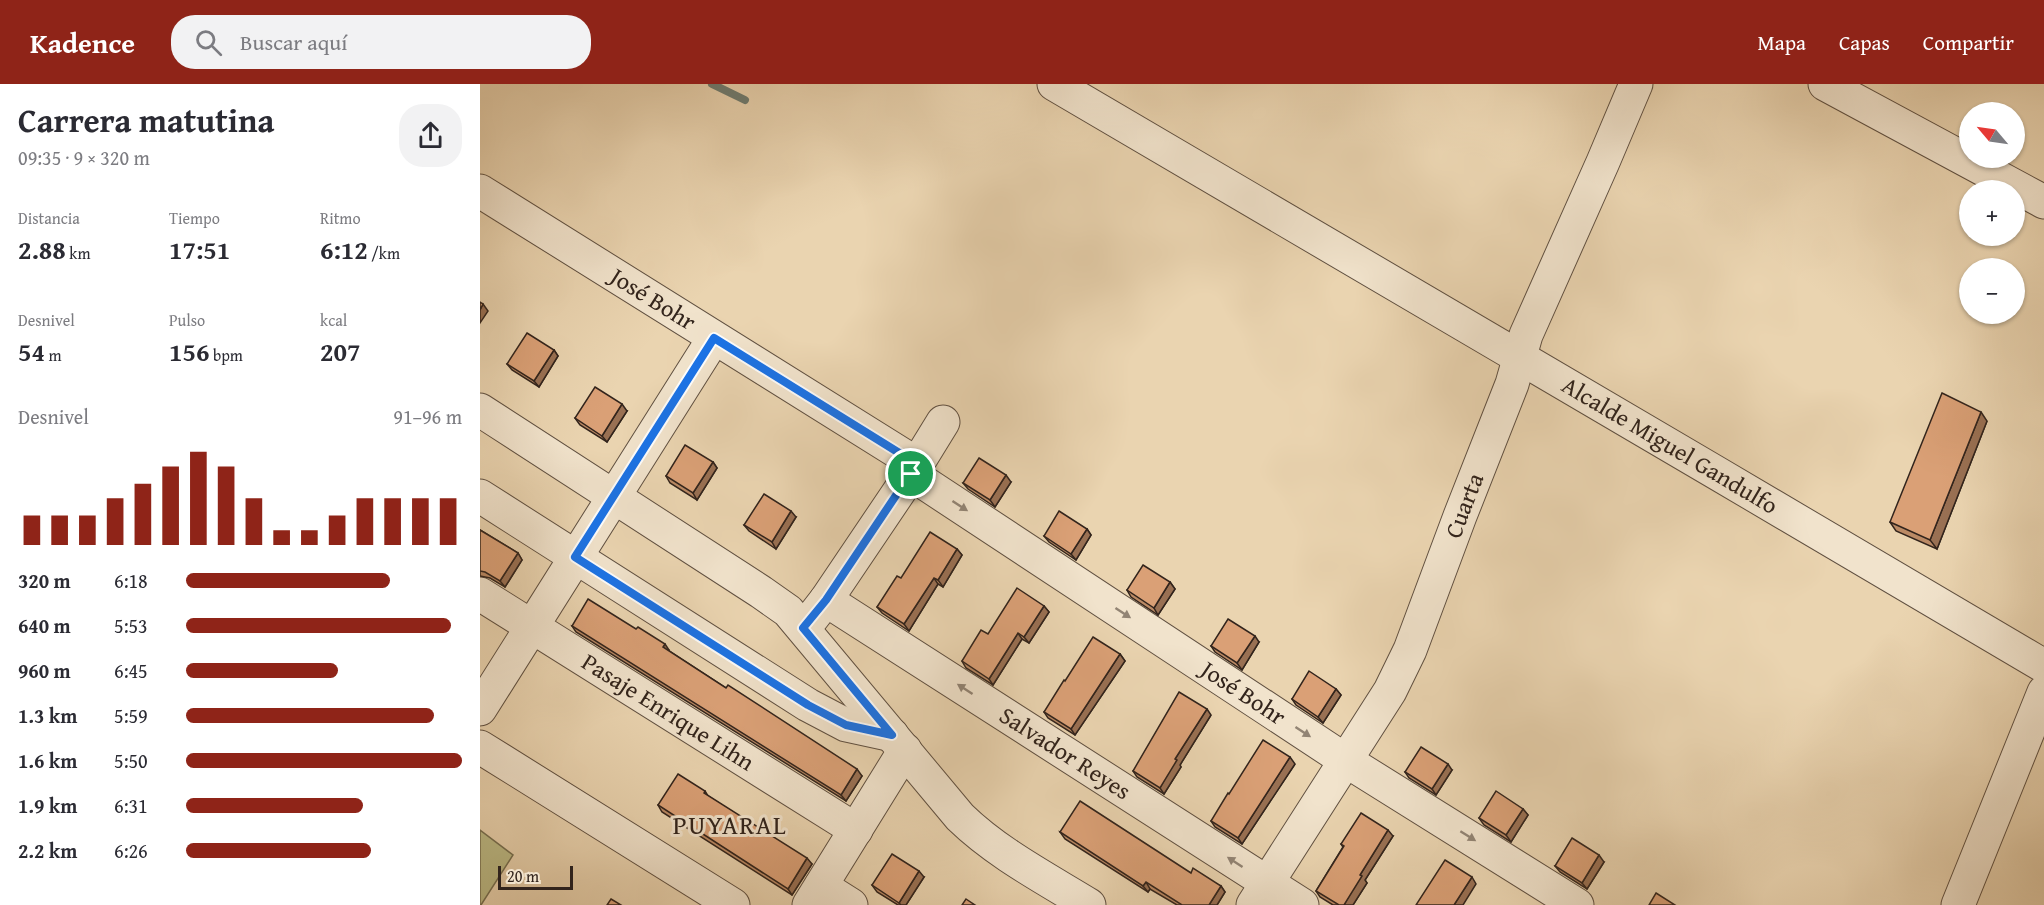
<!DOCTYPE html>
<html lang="es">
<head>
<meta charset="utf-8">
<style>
  body { margin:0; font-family:"Gentium Book Plus",serif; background:#f2f2f3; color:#2b2b33; height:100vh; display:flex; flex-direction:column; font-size:22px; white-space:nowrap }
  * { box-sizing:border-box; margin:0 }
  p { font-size:20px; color:#7c7c81 }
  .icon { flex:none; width:33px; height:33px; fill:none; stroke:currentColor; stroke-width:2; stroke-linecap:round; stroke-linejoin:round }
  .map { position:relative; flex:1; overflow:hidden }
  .drawer { display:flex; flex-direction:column; background:#fff; width:480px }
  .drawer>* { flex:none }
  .needle { width:39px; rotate:299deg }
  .controls { position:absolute; left:1479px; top:18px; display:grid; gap:12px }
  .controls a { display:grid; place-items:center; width:66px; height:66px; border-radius:50%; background:#fff; box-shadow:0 2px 4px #0004; font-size:30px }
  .scale { position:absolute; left:18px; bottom:15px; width:75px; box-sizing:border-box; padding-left:6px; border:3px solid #32241c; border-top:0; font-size:16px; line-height:21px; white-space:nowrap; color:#32241c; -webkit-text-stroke:4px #f1e3cc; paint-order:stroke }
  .pin { position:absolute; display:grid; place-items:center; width:51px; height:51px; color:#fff; margin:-26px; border:3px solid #fff; border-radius:50%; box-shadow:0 2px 6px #0007 }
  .round { display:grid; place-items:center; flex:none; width:63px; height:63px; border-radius:24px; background:#f2f2f3 }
  .summary { display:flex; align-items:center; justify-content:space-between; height:102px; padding:0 18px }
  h1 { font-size:33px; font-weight:700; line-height:45px }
  .metrics { display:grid; grid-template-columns:repeat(3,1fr); gap:9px; height:102px; padding:6px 18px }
  .metrics div { display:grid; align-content:center }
  .metrics b { font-size:26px; font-weight:700 }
  .metrics small { font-size:16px; font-weight:400 }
  .metrics p { font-size:16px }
  .chart { height:168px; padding:12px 18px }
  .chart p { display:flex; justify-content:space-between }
  .chart svg { width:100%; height:108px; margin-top:6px; stroke:#8f2418; stroke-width:6 }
  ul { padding:0 18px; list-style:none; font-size:20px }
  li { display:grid; grid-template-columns:96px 72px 1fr; align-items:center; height:45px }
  li i { height:15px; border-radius:8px; background:#8f2418 }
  header { display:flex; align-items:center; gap:36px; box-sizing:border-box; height:84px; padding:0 30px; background:#8f2418; color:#fff }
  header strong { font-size:28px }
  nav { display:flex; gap:33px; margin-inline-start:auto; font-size:21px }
  .search { width:420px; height:54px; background:#f2f2f3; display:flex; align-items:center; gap:15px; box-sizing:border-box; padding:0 21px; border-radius:24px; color:#7c7c81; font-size:22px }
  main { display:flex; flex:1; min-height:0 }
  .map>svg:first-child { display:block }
  .green { fill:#bcbb87; stroke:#777052; stroke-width:1.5 }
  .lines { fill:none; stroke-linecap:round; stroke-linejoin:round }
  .stream { stroke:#6f7d72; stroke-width:8 }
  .minor-casing { stroke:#605041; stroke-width:35 }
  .minor { stroke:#f1e3cc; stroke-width:33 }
  .wall { fill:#bb8a65; stroke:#32241c; stroke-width:1.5 }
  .shaded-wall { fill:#997053; stroke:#32241c; stroke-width:1.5 }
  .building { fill:#daa076; stroke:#32241c; stroke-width:1.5 }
  .oneway { fill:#928474 }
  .route-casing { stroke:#fff; stroke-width:12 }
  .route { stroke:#1a73e8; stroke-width:8 }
  .labels { text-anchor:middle; stroke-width:6; stroke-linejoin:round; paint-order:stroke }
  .street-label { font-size:24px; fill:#32241c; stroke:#f1e3cc }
  .neighbourhood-label { font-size:26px; letter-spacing:1.5px; fill:#32241c; stroke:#f1e3cc }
</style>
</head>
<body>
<header>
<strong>Kadence</strong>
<div class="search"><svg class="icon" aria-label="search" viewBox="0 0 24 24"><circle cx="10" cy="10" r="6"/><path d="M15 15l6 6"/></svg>Buscar aquí</div>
<nav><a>Mapa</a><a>Capas</a><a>Compartir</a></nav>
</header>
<main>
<section class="drawer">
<div class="summary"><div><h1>Carrera matutina</h1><p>09:35 · 9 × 320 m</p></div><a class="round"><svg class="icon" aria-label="share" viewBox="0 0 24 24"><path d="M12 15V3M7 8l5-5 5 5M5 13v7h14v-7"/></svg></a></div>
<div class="metrics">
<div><p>Distancia</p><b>2.88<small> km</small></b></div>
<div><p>Tiempo</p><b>17:51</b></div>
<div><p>Ritmo</p><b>6:12<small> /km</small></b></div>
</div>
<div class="metrics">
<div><p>Desnivel</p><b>54<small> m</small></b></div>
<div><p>Pulso</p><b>156<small> bpm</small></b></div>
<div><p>kcal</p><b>207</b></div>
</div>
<div class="chart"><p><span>Desnivel</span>91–96 m</p>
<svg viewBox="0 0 160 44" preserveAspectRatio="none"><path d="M5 44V32M15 44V32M25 44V32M35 44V25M45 44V19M55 44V12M65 44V6M75 44V12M85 44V25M95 44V38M105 44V38M115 44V32M125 44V25M135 44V25M145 44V25M155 44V25"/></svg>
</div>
<ul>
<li><b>320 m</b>6:18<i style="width:74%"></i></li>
<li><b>640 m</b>5:53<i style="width:96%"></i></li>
<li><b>960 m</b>6:45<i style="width:55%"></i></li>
<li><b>1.3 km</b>5:59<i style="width:90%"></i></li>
<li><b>1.6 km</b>5:50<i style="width:100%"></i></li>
<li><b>1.9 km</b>6:31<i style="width:64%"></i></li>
<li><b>2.2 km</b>6:26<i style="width:67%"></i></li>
</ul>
</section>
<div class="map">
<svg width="1564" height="821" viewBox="0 0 1564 821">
  <rect width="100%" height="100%" fill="#ead4b0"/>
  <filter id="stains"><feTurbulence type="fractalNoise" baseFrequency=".00333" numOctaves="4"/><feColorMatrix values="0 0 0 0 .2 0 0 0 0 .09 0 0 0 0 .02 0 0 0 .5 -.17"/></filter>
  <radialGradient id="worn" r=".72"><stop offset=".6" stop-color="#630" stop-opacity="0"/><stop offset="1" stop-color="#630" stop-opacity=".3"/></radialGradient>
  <path class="green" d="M0 746 33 771 1 821H0Z"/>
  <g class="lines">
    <path class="stream" d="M232 0 265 16"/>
    <defs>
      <g id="minor">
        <path id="s1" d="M574 0C905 192 1234 388 1564 582"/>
        <path d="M1345 0 1564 118"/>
        <path id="s2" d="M0 107 437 380"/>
        <path d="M0 326 281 508 308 527 480 733C517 769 565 794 609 821"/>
        <path id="s3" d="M431 390 865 676 1097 821"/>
        <path d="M0 412 328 621 366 641 412 651"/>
        <path id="s4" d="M0 510 376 746"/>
        <path id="s5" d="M346 516 822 821"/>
        <path d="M332 534 346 516 431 390 463 338"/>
        <path d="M0 625 234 254"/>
        <path d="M0 663 253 821"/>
        <path d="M341 802 371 821"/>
        <path d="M329 821 425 666"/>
        <path id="s6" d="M773 821 910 607 930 566 980 432 1032 300 1046 251 1123 78 1156 0"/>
        <path d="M1478 821 1564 608"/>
      </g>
    </defs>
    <use href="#minor" class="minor-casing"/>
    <use href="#minor" class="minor"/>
  </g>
  <g class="wall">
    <path d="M74 266 78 272 59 303 32 286 27 280Z"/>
    <path d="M147 327 127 358 100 341 95 334Z"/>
    <path d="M1507 337 1457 465 1416 447 1410 438Z"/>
    <path d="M233 378 237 384 217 416 190 399 186 392Z"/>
    <path d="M531 398 515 423 488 405 483 399Z"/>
    <path d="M316 433 296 465 269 447 264 441Z"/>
    <path d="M607 445 611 451 596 476 569 458 564 452Z"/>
    <path d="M0 446 38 469 42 476 25 503 10 494 0 492Z"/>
    <path d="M477 465 482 471 463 503 458 500 429 547 402 529 397 523 421 494Z"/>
    <path d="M690 498 695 505 678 531 651 513 647 506Z"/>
    <path d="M564 522 569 528 549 559 542 555 513 601 486 584 482 577 508 550Z"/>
    <path d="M92 542 189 566V567L382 692 366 717 96 548Z"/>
    <path d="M779 558 762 586 735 568 731 562Z"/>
    <path d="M640 570 645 577 595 651 568 634 564 628Z"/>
    <path d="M856 605 861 611 843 639 816 621 812 615Z"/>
    <path d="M731 631 700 681 701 683 684 710 657 693 653 687Z"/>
    <path d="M815 680 762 760 735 743 731 737Z"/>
    <path d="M972 686 956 711 929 694 925 688Z"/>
    <path d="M225 707 228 712 332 780 312 811 182 728 178 721Z"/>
    <path d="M1043 725 1048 731 1031 758 1004 741 999 734Z"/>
    <path d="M580 748 711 789 741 802 745 808 737 821H697L670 805 668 808 585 755Z"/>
    <path d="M913 752 885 796 887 799 873 821H853L840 813 836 807 863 763 861 760Z"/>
    <path d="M1124 778 1107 805 1080 788 1075 782Z"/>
    <path d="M444 793 426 821H418L397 808 392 801Z"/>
  </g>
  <g class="shaded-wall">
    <path d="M3 220 8 227 0 239V226Z"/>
    <path d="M74 266 78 272 59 303 54 297Z"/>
    <path d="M142 320 147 327 127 358 122 352Z"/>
    <path d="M1501 328 1507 337 1457 465 1450 456Z"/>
    <path d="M233 378 237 384 217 416 213 409Z"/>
    <path d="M526 391 531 398 515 423 510 416Z"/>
    <path d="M311 427 316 433 296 465 292 458Z"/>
    <path d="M607 445 611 451 596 476 591 470Z"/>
    <path d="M477 465 482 471 463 503 458 496Z"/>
    <path d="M38 469 42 476 25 503 20 497Z"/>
    <path d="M454 494 458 500 429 547 424 540Z"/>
    <path d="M690 498 695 505 678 531 674 524Z"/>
    <path d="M564 522 569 528 549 559 544 553Z"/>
    <path d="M538 549 542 555 513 601 509 595Z"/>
    <path d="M775 552 779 558 762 586 757 579Z"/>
    <path d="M185 560 189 566 187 570 183 563Z"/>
    <path d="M640 570 645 577 595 651 591 645Z"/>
    <path d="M856 605 861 611 843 639 838 633Z"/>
    <path d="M727 625 731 631 700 681 701 683 684 710 680 704 695 675Z"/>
    <path d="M810 673 815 680 762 760 758 754Z"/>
    <path d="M968 680 972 686 956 711 952 705Z"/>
    <path d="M377 685 382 692 366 717 361 711Z"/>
    <path d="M1043 725 1048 731 1031 758 1026 751Z"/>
    <path d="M908 746 913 752 885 796 887 799 873 821H864L880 791Z"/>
    <path d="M1119 771 1124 778 1107 805 1102 799Z"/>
    <path d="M327 774 332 780 312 811 308 805Z"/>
    <path d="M439 787 444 793 426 821H421L419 819Z"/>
    <path d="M992 793 996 800 983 821H974Z"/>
    <path d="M666 798 670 805 668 808 663 802Z"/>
    <path d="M741 802 745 808 737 821H729Z"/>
  </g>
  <g class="building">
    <path d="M0 218 3 220 0 226Z"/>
    <path d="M47 249 74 266 54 297 27 280Z"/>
    <path d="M115 303 142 320 122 352 95 334Z"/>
    <path d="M1462 309 1501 328 1450 456 1410 438Z"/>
    <path d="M205 361 233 378 213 409 186 392Z"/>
    <path d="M499 374 526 391 510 416 483 399Z"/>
    <path d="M284 410 311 427 292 458 264 441Z"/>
    <path d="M579 427 607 445 591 470 564 452Z"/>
    <path d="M0 446 38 469 20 497 5 488 0 487Z"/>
    <path d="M450 448 477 465 458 496 454 494 424 540 397 523 417 492 421 494Z"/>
    <path d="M663 481 690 498 674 524 647 506Z"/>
    <path d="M537 504 564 522 544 553 538 549 509 595 482 577 501 546 508 550Z"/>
    <path d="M108 515 156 545 158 543 185 560 183 563 246 604 248 601 377 685 361 711 92 542Z"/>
    <path d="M748 535 775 552 757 579 731 562Z"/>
    <path d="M613 553 640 570 591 645 564 628 584 596 585 597Z"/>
    <path d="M829 587 856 605 838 633 812 615Z"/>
    <path d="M699 608 727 625 695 675 697 676 680 704 653 687Z"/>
    <path d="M783 656 810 673 758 754 731 737 748 709 749 710Z"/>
    <path d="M941 663 968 680 952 705 925 688Z"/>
    <path d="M198 690 225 707 224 709 327 774 308 805 178 721Z"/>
    <path d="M1016 707 1043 725 1026 751 999 734Z"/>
    <path d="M600 717 711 789 713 784 741 802 729 821H702L666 798 663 802 580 748Z"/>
    <path d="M881 729 908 746 880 791 882 792 864 821H859L836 807 864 762 861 760Z"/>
    <path d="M1092 754 1119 771 1102 799 1075 782Z"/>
    <path d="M412 770 439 787 419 819 392 801Z"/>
    <path d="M965 776 992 793 974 821H936Z"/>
    <path d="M1176 809 1195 821H1169Z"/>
    <path d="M131 815 141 821H127Z"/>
    <path d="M486 815 495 821H482Z"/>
  </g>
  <defs><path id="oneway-solid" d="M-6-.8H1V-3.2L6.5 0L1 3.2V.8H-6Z" transform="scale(1.5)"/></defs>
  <g class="oneway">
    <use href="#oneway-solid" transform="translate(480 422) rotate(33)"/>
    <use href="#oneway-solid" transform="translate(643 529) rotate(33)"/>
    <use href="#oneway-solid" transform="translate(485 605) rotate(-147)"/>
    <use href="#oneway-solid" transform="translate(823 648) rotate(33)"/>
    <use href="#oneway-solid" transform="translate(988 752) rotate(32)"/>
    <use href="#oneway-solid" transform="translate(755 778) rotate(-147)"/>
  </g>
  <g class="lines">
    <defs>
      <path id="route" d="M234 254 437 380 346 516 323 544 412 651 366 641 328 621 95 473Z"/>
    </defs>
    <use href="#route" class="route-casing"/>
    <use href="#route" class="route"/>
  </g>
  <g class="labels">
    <g class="street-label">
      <text dy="8" stroke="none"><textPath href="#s2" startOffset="204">José Bohr</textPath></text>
      <text dy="8" stroke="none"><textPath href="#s1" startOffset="714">Alcalde Miguel Gandulfo</textPath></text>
      <text dy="8" stroke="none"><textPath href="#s6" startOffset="454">Cuarta</textPath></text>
      <text dy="8" stroke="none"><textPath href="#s3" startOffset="398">José Bohr</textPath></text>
      <text dy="8" stroke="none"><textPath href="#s4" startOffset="222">Pasaje Enrique Lihn</textPath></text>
      <text dy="8" stroke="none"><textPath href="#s5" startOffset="284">Salvador Reyes</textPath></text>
    </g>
    <g class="neighbourhood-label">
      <text x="250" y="750">PUYARAL</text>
    </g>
  </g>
  <rect width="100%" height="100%" filter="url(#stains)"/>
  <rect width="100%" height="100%" fill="url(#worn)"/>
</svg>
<div class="controls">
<a><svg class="needle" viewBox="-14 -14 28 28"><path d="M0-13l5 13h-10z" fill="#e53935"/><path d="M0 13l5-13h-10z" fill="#7c7c81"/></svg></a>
<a>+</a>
<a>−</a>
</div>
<div class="scale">20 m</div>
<div class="pin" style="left:431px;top:390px;background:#1e9e55"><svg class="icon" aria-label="arrive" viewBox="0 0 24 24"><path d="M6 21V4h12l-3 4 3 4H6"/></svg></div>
</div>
</main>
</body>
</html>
